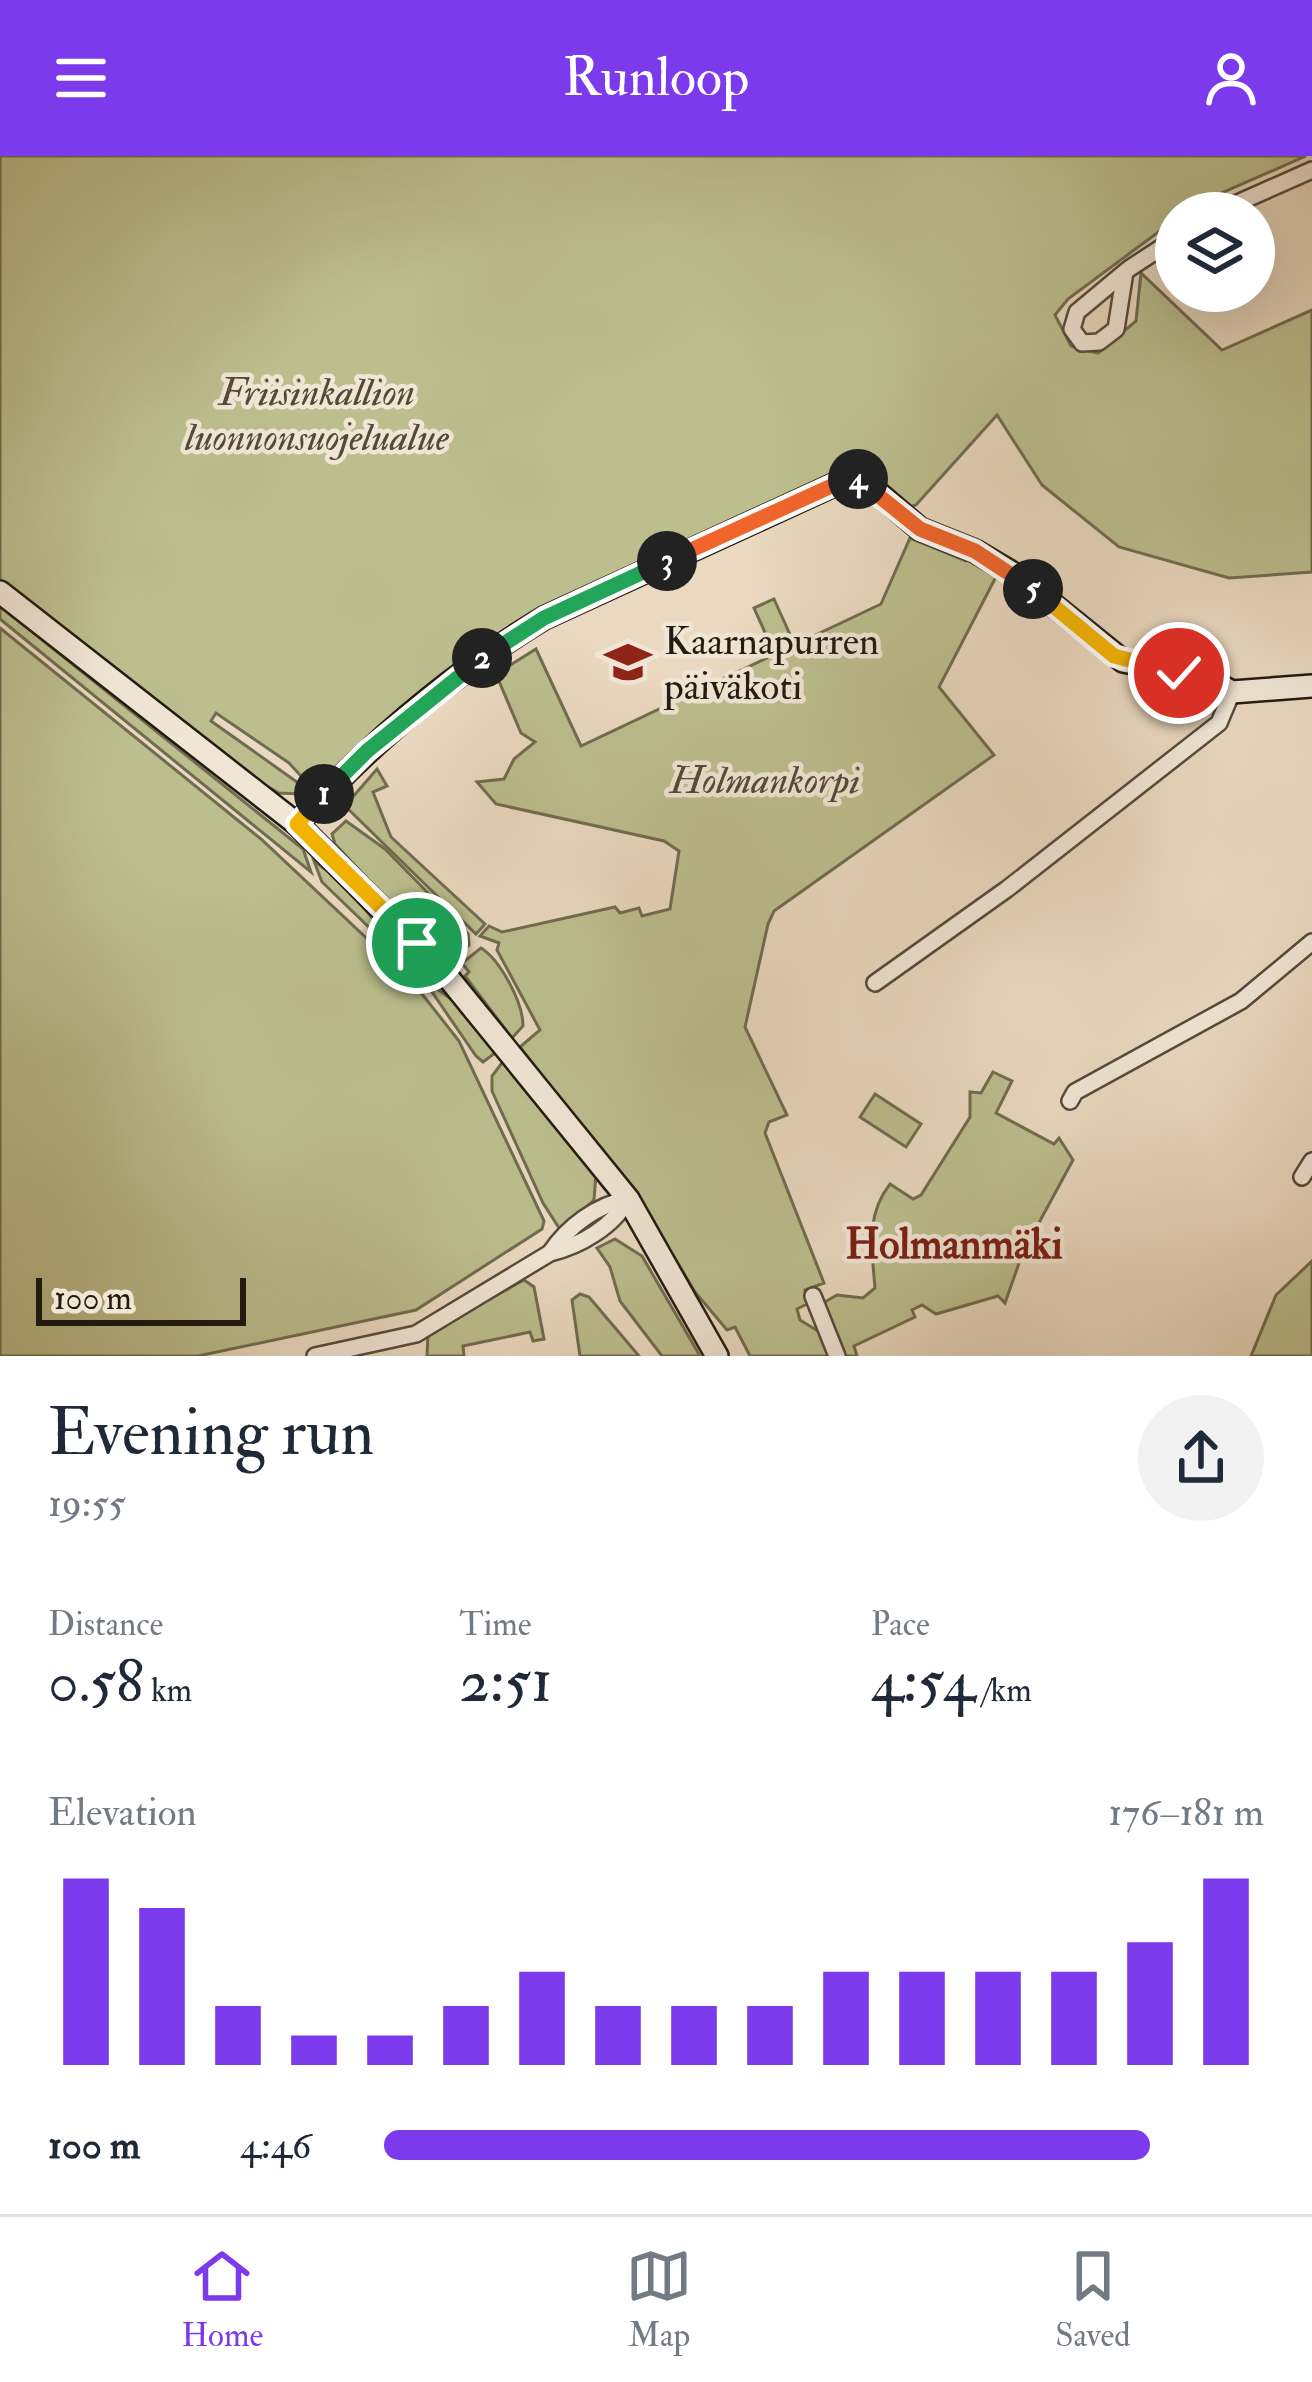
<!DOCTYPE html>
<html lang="en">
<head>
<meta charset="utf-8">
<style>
  body { margin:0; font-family:"IM FELL Double Pica",serif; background:#f2f2f3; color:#1f2937; height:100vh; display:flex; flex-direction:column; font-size:45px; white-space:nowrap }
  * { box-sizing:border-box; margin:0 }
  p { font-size:39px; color:#747a83 }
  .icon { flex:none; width:66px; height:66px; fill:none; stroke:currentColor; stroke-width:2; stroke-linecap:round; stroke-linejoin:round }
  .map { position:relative; height:1200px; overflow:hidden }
  .sheet { display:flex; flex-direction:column; background:#fff; flex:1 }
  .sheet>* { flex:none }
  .tools { position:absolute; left:1155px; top:36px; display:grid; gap:24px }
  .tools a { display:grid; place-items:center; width:120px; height:120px; border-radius:50%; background:#fff; box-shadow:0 12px 48px #0002; font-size:60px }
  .scale { position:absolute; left:36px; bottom:30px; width:210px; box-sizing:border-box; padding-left:12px; border:6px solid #231b10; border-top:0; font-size:33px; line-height:42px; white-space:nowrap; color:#231b10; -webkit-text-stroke:9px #f1e6d6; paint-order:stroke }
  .pin { position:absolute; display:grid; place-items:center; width:102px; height:102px; color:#fff; margin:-51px; border:6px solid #fff; border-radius:50%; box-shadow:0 3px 12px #0007 }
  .km { position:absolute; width:60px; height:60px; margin:-30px; border-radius:50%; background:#222; color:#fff; font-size:33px; line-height:60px; text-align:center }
  .round { display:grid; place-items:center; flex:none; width:126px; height:126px; border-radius:63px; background:#f2f2f3 }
  .summary { display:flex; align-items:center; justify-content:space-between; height:204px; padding:0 48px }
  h1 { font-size:66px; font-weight:600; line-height:90px }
  .stats { display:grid; grid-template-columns:repeat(3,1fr); gap:18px; height:204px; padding:12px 48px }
  .stats div { display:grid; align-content:center }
  .stats b { font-size:60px; font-weight:600 }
  .stats small { font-size:33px; font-weight:400 }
  .stats p { font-size:33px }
  .chart { height:336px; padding:24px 48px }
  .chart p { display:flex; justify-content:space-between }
  .chart svg { width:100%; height:216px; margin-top:12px; stroke:#7c3aed; stroke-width:6 }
  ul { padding:0 48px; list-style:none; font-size:39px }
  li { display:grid; grid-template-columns:192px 144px 1fr; align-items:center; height:90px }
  li i { height:30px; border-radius:15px; background:#7c3aed }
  header { display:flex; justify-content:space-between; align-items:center; height:156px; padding:0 48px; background:#7c3aed; color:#fff; font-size:54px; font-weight:600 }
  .tabs { display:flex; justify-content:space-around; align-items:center; height:168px; border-top:3px solid #e0e1e3; background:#fff; font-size:33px; color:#747a83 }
  .tabs a { display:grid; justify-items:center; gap:6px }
  .tabs .on { color:#7c3aed }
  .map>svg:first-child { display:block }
  .green { fill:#bcbe8e; stroke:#706c4f; stroke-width:3 }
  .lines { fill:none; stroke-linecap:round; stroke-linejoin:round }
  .street-casing { stroke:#554a3c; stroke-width:20 }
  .secondary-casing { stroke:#231b10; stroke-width:26 }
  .street { stroke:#f1e6d6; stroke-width:15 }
  .secondary { stroke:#f1e6d6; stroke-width:21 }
  .split-1-casing { stroke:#fff; stroke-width:24 }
  .split-2-casing { stroke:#fff; stroke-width:24 }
  .split-3-casing { stroke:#fff; stroke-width:24 }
  .split-4-casing { stroke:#fff; stroke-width:24 }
  .split-5-casing { stroke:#fff; stroke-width:24 }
  .split-6-casing { stroke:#fff; stroke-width:24 }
  .split-1 { stroke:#f5b400; stroke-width:15 }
  .split-2 { stroke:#22a559; stroke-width:15 }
  .split-3 { stroke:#22a559; stroke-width:15 }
  .split-4 { stroke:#f0652b; stroke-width:15 }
  .split-5 { stroke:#f0652b; stroke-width:15 }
  .split-6 { stroke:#f5b400; stroke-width:15 }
  .labels { text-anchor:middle; stroke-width:9; stroke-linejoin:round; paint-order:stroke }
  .park-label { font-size:39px; font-style:italic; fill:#514c36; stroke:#f1e6d6 }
  .poi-label { font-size:39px; fill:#231b10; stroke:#f1e6d6; text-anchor:start }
  .neighbourhood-label { font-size:42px; font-weight:bold; fill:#7a1f14; stroke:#f1e6d6 }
</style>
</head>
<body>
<header><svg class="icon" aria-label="menu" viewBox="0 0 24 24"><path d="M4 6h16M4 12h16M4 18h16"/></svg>Runloop<svg class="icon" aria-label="person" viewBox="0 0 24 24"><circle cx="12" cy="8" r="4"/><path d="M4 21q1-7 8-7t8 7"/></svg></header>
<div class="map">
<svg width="1312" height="1200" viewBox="0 0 1312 1200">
  <rect width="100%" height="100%" fill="#ead9c0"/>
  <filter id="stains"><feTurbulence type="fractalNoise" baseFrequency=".00167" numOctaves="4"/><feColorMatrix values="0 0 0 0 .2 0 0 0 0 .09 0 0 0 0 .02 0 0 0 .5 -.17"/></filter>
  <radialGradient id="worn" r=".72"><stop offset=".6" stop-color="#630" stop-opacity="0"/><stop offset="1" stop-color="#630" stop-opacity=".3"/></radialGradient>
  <g class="green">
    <path d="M0 0H1306L1176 57V63L1068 143 1055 159 1071 190 1098 197 1136 165 1141 117 1222 194 1312 154V416L1229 422 1119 391 1042 329 997 259 916 349 899 354 874 318 858 315 516 467 476 492 312 632 289 607 216 557 211 565 297 626 299 638 279 637 248 620 0 426Z"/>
    <path d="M910 382 966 405 972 400 999 415 939 531 994 599 774 755 768 768 745 871 787 959 769 966 765 977 824 1127 805 1134 807 1148 797 1153 800 1164 823 1178 832 1200H750L735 1171 727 1174 695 1136 646 1054 520 891 540 874 497 794 499 787 480 780 489 770 502 776 615 751 620 757 639 752 642 760 670 753 679 695 664 685 496 648 477 626 504 623 514 603 535 586 521 577 496 518 536 493 581 590 881 448Z"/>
    <path d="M774 443 792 483 772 492 754 452Z"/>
    <path d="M0 450 303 693 311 716 0 463Z"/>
    <path d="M0 472 261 683 411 824 459 885 544 1065 542 1073 416 1154 198 1200H0Z"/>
    <path d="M377 613 387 630 373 636 391 681 485 768 476 778 345 650Z"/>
    <path d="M346 665 385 693 468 778 469 789 458 800 393 751 335 688 332 678Z"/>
    <path d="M314 705 337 722 409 803 405 806 322 726Z"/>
    <path d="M481 792C500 804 523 846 523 870L512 882 465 820 469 816 462 807Z"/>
    <path d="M436 832 462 851 499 894 483 906 476 900 432 836Z"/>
    <path d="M505 903 596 1017 594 1044 561 1075 543 1047 492 935V920Z"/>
    <path d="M993 916 1012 925 996 957 1054 988 1059 982 1073 1004 1023 1096 1005 1147 998 1140 936 1158 922 1149 912 1154 915 1161 854 1190 857 1200H844L823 1147 837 1139 863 1142 875 1132C872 1094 865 1060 890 1028L913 1043 921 1039 970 961V936L981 937Z"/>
    <path d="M875 938 921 968 906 991 860 961Z"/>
    <path d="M615 1083 642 1100 700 1200H662L620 1145 610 1111 597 1092Z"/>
    <path d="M1312 1105V1200H1251L1276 1139Z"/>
    <path d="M524 1124 534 1131 544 1183 533 1185 530 1176 463 1190 464 1200H427L428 1177Z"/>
    <path d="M580 1138 589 1141 639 1200H580L572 1144Z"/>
  </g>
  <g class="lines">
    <defs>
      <g id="street">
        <path d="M1215 57 1312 14"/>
        <path d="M1125 116 1116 173 1099 186 1082 187 1072 173 1077 156 1125 116 1130 112 1176 82"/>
        <path d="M875 827 1007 733 1219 567 1232 536"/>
        <path d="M1070 945 1075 936 1241 845 1312 786"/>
        <path d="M1302 1021 1312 1005"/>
        <path d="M550 1097C568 1070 597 1049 628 1043"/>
        <path d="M813 1140 837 1200"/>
        <path d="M315 1200 416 1178 550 1097C580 1090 614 1070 628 1043"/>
      </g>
      <g id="secondary">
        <path d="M0 436 297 668 442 814 628 1043 717 1200"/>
        <path d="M297 668C370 587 452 518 544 462L849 322 863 324 920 373 975 395 1019 421 1123 505 1204 521 1232 536 1312 530"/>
      </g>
    </defs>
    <use href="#street" class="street-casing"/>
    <use href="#secondary" class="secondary-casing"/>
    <use href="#street" class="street"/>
    <use href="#secondary" class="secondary"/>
  </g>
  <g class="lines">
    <defs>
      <path id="split-1" d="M324 638 297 668 417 787"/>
      <path id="split-2" d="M324 638 367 595 482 502"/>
      <path id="split-3" d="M482 502 544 462 667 405"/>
      <path id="split-4" d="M667 405 849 322 858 323"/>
      <path id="split-5" d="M858 323 920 373 975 395 1033 433"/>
      <path id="split-6" d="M1033 433 1114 500 1179 517"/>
    </defs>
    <use href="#split-1" class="split-1-casing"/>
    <use href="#split-2" class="split-2-casing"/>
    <use href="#split-3" class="split-3-casing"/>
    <use href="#split-4" class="split-4-casing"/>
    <use href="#split-5" class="split-5-casing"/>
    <use href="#split-6" class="split-6-casing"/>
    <use href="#split-1" class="split-1"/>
    <use href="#split-2" class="split-2"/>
    <use href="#split-3" class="split-3"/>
    <use href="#split-4" class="split-4"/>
    <use href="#split-5" class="split-5"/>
    <use href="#split-6" class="split-6"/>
  </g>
  <defs>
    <symbol id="school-bare" viewBox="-9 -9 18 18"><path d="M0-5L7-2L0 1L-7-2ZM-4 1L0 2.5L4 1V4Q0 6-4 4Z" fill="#8f2418" stroke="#f1e6d6" stroke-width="2.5" paint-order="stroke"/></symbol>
  </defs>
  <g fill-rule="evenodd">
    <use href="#school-bare" x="595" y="473" width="66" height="66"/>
  </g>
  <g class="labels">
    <g class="park-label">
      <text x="317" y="249">Friisinkallion<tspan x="317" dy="45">luonnonsuojelualue</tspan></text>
      <text x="765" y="637">Holmankorpi</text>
    </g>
    <g class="poi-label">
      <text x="664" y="498">Kaarnapurren<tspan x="664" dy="45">päiväkoti</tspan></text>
    </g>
    <g class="neighbourhood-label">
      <text x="954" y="1102">Holmanmäki</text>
    </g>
  </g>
  <rect width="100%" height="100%" filter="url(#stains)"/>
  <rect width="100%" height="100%" fill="url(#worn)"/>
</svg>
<div class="tools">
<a><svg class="icon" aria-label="layers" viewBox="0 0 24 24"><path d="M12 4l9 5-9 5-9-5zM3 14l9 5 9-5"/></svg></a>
</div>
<div class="scale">100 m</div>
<div class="pin" style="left:417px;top:787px;background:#1e9e55"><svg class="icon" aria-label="arrive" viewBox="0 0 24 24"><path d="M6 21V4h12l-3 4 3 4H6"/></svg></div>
<div class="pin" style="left:1179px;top:517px;background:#d93025"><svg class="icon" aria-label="check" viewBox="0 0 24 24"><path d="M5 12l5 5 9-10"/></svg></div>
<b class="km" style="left:324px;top:638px">1</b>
<b class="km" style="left:482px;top:502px">2</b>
<b class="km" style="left:667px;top:405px">3</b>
<b class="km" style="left:858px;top:323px">4</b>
<b class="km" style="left:1033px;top:433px">5</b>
</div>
<section class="sheet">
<div class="summary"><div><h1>Evening run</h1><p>19:55</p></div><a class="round"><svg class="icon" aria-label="share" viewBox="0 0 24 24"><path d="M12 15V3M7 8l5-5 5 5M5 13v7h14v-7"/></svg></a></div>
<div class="stats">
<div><p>Distance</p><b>0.58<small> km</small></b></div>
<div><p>Time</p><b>2:51</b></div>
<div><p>Pace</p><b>4:54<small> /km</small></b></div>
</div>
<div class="chart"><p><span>Elevation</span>176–181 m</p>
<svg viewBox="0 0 160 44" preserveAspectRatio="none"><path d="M5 44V6M15 44V12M25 44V32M35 44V38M45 44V38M55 44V32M65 44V25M75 44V32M85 44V32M95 44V32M105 44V25M115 44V25M125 44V25M135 44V25M145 44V19M155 44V6"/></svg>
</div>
<ul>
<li><b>100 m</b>4:46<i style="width:87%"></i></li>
</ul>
</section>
<nav class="tabs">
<a class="on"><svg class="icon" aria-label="home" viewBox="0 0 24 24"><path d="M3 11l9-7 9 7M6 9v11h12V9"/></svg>Home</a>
<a><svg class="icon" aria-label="map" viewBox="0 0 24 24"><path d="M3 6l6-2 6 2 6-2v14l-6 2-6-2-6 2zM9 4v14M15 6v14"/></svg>Map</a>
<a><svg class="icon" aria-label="saved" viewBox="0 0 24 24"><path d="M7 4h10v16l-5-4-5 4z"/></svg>Saved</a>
</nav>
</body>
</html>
